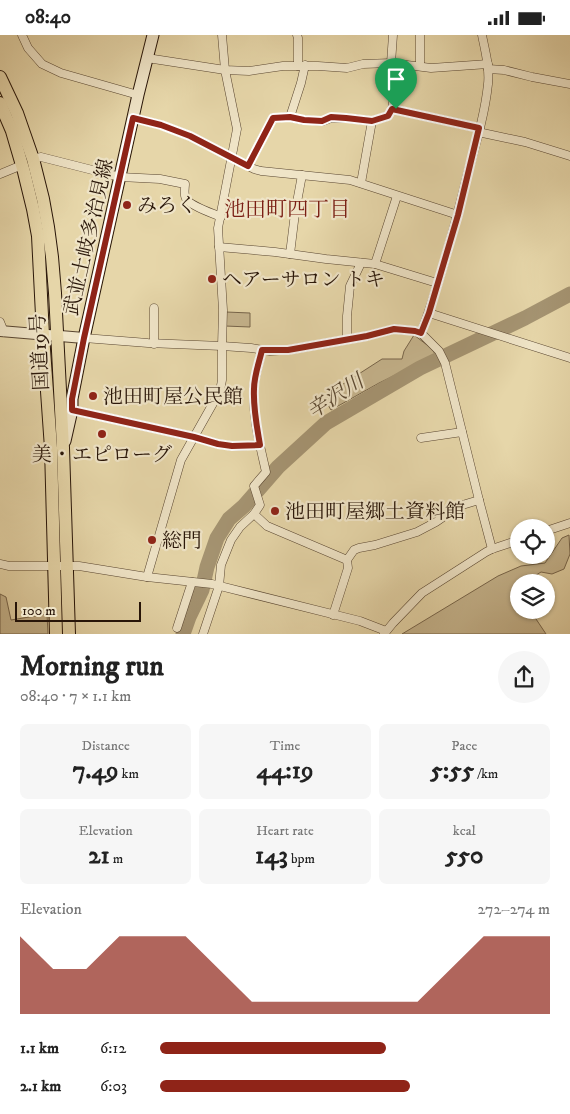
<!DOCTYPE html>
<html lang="en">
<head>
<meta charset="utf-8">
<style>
  body { margin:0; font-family:"IM FELL DW Pica","Noto Serif JP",serif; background:#f6f6f6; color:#222; height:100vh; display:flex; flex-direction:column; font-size:19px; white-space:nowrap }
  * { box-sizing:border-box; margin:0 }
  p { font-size:16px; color:#767676 }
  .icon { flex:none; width:28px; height:28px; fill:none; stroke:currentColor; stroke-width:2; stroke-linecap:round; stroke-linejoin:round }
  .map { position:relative; height:599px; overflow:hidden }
  .details { display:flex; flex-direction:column; background:#fff; flex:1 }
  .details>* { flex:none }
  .buttons { position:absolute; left:510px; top:484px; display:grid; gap:10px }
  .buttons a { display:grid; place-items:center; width:45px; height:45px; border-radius:50%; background:#fff; box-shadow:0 1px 4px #0004; font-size:25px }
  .scale { position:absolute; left:15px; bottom:12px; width:126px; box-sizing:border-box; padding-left:5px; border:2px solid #281508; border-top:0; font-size:14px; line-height:18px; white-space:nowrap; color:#281508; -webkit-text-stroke:4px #efe4c7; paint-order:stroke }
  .pin { position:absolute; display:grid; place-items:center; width:42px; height:42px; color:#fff; margin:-51px -21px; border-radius:50% 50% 50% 0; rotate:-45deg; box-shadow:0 0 5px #0007 }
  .pin .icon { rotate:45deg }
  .round { display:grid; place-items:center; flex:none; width:52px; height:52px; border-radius:26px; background:#f6f6f6 }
  .overview { display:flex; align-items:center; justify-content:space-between; height:85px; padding:0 20px }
  h1 { font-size:28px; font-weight:700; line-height:38px }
  .metrics { display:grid; grid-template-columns:repeat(3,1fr); gap:8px; height:85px; padding:5px 20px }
  .metrics div { display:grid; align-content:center; border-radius:8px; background:#f6f6f6; text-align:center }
  .metrics b { font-size:25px; font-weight:700 }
  .metrics small { font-size:14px; font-weight:400 }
  .metrics p { font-size:14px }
  .chart { height:140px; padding:10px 20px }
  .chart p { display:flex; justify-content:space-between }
  .chart svg { width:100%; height:90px; margin-top:5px; fill:#8f2418; opacity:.7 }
  ul { padding:0 20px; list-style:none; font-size:16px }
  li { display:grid; grid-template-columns:80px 60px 1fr; align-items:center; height:38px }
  li i { height:12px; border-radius:6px; background:#8f2418 }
  .status { display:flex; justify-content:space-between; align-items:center; height:35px; padding:0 25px; background:#fff; direction:ltr }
  .status svg { height:14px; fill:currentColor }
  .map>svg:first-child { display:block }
  .green { fill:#c6b58e; stroke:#77654b }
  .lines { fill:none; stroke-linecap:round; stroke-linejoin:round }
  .river { stroke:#a59472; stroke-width:15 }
  .minor-casing { stroke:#584530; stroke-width:9 }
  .tertiary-casing { stroke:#584530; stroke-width:12 }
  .secondary-casing { stroke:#281508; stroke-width:13 }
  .trunk-casing { stroke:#281508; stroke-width:14 }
  .minor { stroke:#efe4c7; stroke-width:8 }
  .tertiary { stroke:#efe4c7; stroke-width:10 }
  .secondary { stroke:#efe4c7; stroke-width:11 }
  .trunk { stroke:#e6d6a9; stroke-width:12 }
  .route-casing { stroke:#fff; stroke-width:10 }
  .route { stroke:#8f2418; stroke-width:6 }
  .poi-dot { fill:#8f2418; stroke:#efe4c7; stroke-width:2 }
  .labels { text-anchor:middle; stroke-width:4.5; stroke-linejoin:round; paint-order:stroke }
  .poi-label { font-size:20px; fill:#281508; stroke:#efe4c7; text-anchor:start }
  .street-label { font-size:20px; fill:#281508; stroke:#efe4c7 }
  .neighbourhood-label { font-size:21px; fill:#7a1f14; stroke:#efe4c7 }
  .water-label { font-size:21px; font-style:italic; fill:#5a4832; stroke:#efe4c7 }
</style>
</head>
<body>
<div class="status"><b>08:40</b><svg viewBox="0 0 49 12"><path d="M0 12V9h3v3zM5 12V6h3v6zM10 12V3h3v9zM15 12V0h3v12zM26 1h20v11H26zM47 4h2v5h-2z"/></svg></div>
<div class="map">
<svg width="570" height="599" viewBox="0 0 570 599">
  <rect width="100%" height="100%" fill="#e6d6a9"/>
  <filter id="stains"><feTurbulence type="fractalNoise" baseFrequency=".004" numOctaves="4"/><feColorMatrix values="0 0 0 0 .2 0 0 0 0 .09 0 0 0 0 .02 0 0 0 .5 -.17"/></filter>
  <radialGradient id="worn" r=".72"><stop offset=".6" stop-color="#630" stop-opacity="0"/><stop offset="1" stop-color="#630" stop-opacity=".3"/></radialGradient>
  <g class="green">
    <path d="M226 277 250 278V292L225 291Z"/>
    <path d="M414 300 431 313 436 320 379 348 331 375 323 362 382 324H402L404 316Z"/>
    <path d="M569 500 570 519 564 534 552 539 541 537 533 542 531 547 519 548V575H530L546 599H402L498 541 521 531 545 528 562 503Z"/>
    <path d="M0 559 6 562 11 585 47 579 48 599H0Z"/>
  </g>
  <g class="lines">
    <path class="river" d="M183 599 189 582 202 555 207 532 217 503 229 484 244 471 278 432 326 388 420 333 525 283 570 259"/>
    <defs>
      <g id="minor">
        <path d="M22 0 28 13 42 29 61 38 138 60"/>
        <path d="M297 0 298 3V31"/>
        <path d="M420 0V31"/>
        <path d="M147 23 225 35 249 36 283 31H318L347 33 363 29 391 28 431 33 488 29"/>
        <path d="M391 28 393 0"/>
        <path d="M488 34 504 35 532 42 570 49"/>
        <path d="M392 74 479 93"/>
        <path d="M290 82 301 48 305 30"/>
        <path d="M133 83 161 90 190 101 254 134 261 136 350 145 458 180"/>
        <path d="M478 97 525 107 570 121"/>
        <path d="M33 124 41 122 120 142 160 144 185 149C185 153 183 161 187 165 193 172 212 178 221 182"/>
        <path d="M248 131 273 83 290 82 303 85 323 86 331 83H346L372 86 388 81 392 74 399 30"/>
        <path d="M0 139 22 130"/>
        <path d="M361 148 372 86"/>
        <path d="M219 212 275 217 326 224 375 229 437 248"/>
        <path d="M290 219 295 178 302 140"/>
        <path d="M375 229 397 161"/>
        <path d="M154 273V309"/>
        <path d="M429 278 570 323"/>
        <path d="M0 287 4 297"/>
        <path d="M421 298C440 248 454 194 467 141 475 112 485 79 488 49 490 32 485 16 482 0"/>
        <path d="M84 303 148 308 222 311 251 313 270 316 288 315 367 301 394 294 415 296 421 298 439 316 445 328 479 465 492 514"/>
        <path d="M347 304V281L350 251 361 228"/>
        <path d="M72 375 194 402 218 409 232 411 260 410"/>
        <path d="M421 403 462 397"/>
        <path d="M254 479 260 470 254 451 266 437C260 410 252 381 254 353 255 340 259 327 262 315"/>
        <path d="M546 496 570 488"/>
        <path d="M0 529 9 531H79L147 542 212 549 360 586 386 596"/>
        <path d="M147 542 181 425 220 356 222 345V311L223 275 218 193 237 94 225 35 222 0"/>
        <path d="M333 580 348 533 347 525"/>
        <path d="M177 593 192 547"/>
        <path d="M203 599 219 551 221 530 231 505 240 492 254 479 267 491 347 525 354 515 359 513 375 510 417 497 436 487 459 471 479 465"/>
        <path d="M384 599 393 588 422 558 486 517 492 514 519 505"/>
      </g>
      <path id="tertiary" d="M0 296 84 303"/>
      <path id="secondary" d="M65 406 72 375V364L84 303 138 60 153 0"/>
      <g id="trunk">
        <path d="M0 42 17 78 33 124 43 164 48 192 52 222 55 258 63 413 69 599"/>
        <path d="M0 68 12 96 24 137 33 174 38 201 43 300 51 413 56 599"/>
      </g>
    </defs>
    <use href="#minor" class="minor-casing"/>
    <use href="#tertiary" class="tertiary-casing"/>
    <use href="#secondary" class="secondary-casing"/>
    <use href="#trunk" class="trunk-casing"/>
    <use href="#minor" class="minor"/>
    <use href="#tertiary" class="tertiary"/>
    <use href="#secondary" class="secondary"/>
    <use href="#trunk" class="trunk"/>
  </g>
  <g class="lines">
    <defs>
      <path id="route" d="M392 74 479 93 458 180 429 278 421 298 415 296 394 294 367 301 288 315H262C259 328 254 341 254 354 253 373 257 392 260 410L232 411 218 409 194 402 72 375V364L84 303 133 83 161 90 190 101 248 131 273 83 290 82 304 85 322 86 331 82 346 83 372 86 388 81Z"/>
    </defs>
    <use href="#route" class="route-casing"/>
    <use href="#route" class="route"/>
  </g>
  <g class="poi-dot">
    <circle cx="127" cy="170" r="5"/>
    <circle cx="212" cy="244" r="5"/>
    <circle cx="93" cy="361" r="5"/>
    <circle cx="102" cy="399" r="5"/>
    <circle cx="275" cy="476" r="5"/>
    <circle cx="152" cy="505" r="5"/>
  </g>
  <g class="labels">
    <g class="poi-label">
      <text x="137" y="177">みろく</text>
      <text x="222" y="251">ヘアーサロン トキ</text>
      <text x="103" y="368">池田町屋公民館</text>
      <text x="102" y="426" text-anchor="middle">美・エピローグ</text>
      <text x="285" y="483">池田町屋郷土資料館</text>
      <text x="162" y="512">総門</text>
    </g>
    <g class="street-label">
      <text transform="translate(88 202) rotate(-77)" y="7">武並土岐多治見線</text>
      <text transform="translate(39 317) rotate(-93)" y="7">国道19号</text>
    </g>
    <g class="neighbourhood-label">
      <text x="287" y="181">池田町四丁目</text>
    </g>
    <g class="water-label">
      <text transform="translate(335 361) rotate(-33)" y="7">辛沢川</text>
    </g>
  </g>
  <rect width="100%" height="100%" filter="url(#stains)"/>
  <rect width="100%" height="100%" fill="url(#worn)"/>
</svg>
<div class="buttons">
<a><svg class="icon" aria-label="locate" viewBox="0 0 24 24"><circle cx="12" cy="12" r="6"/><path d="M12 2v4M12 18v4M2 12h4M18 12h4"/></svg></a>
<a><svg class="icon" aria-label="layers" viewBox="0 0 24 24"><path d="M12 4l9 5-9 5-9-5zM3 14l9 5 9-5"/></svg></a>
</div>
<div class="scale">100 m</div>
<div class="pin" style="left:396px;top:74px;background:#1e9e55"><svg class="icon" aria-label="arrive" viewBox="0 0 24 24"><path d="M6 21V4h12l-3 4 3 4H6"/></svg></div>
</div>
<section class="details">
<div class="overview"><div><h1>Morning run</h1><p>08:40 · 7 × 1.1 km</p></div><a class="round"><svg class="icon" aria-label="share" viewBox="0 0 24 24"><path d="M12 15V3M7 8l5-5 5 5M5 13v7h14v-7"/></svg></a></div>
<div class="metrics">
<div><p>Distance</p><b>7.49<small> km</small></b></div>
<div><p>Time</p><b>44:19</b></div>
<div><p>Pace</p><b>5:55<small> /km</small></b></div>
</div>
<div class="metrics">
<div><p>Elevation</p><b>21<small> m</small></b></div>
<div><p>Heart rate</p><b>143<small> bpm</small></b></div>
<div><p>kcal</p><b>550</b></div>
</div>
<div class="chart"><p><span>Elevation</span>272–274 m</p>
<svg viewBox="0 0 160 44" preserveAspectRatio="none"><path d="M0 44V6L10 22L20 22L30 6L40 6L50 6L60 22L70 38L80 38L90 38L100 38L110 38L120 38L130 22L140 6L150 6L160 6V44z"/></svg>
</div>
<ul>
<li><b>1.1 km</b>6:12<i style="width:58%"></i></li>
<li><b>2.1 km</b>6:03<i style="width:64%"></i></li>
</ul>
</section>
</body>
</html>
